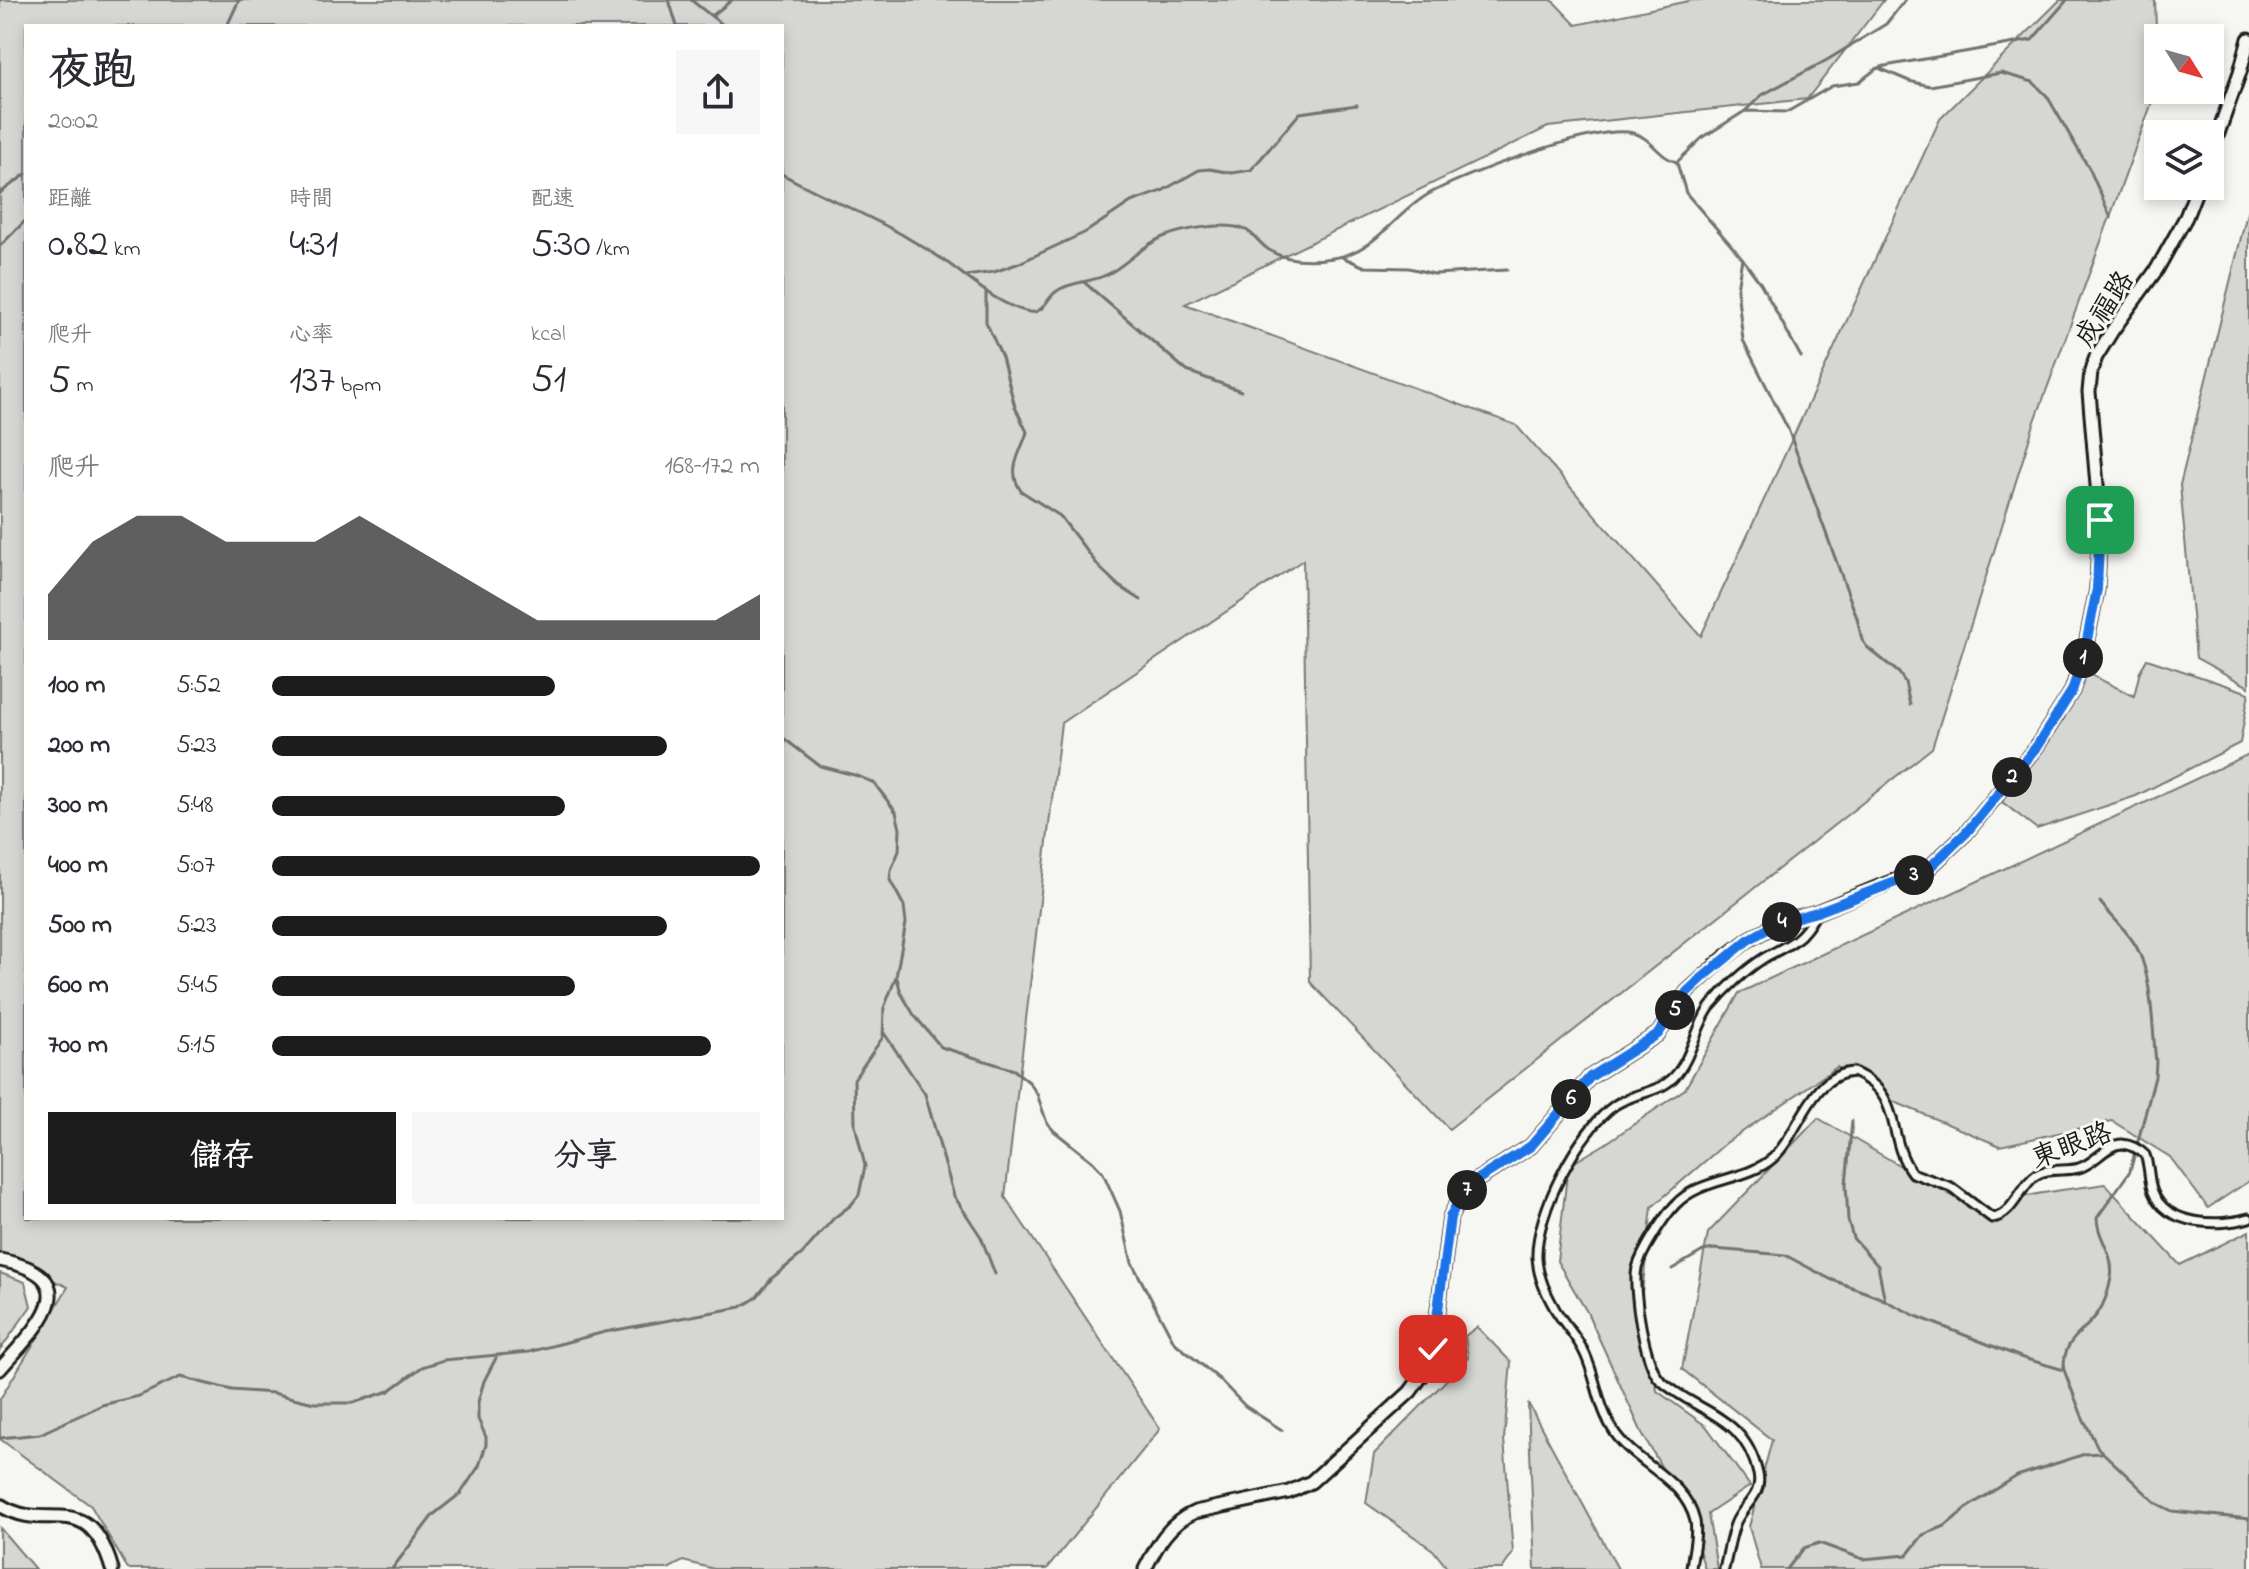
<!DOCTYPE html>
<html lang="zh-TW">
<head>
<meta charset="utf-8">
<style>
  body { margin:0; font-family:"Indie Flower","LXGW WenKai TC",sans-serif; background:#f7f7f7; color:#2b2b33; height:100vh; display:flex; flex-direction:column; font-size:30px; white-space:nowrap }
  * { box-sizing:border-box; margin:0 }
  p { font-size:26px; color:#7c7c81 }
  .icon { flex:none; width:44px; height:44px; fill:none; stroke:currentColor; stroke-width:2; stroke-linecap:round; stroke-linejoin:round }
  .map { position:relative; flex:1; overflow:hidden }
  .drawer { position:absolute; left:24px; top:24px; width:760px; height:1196px; display:flex; flex-direction:column; background:#fff; border-radius:0px; box-shadow:0 4px 12px #0003 }
  .drawer>* { flex:none }
  .needle { width:52px; rotate:127deg }
  .buttons { position:absolute; left:2144px; top:24px; display:grid; gap:16px }
  .buttons a { display:grid; place-items:center; width:80px; height:80px; border-radius:0px; background:#fff; box-shadow:0 4px 12px #0003; font-size:40px }
  .pin { position:absolute; display:grid; place-items:center; width:68px; height:68px; color:#fff; margin:-34px; border-radius:16px; box-shadow:0 4px 12px #0006 }
  .km { position:absolute; width:40px; height:40px; margin:-20px; border-radius:50%; background:#222; color:#fff; font-size:22px; line-height:40px; text-align:center }
  .round { display:grid; place-items:center; flex:none; width:84px; height:84px; border-radius:0px; background:#f7f7f7 }
  .summary { display:flex; align-items:center; justify-content:space-between; height:136px; padding:0 24px }
  h1 { font-size:44px; font-weight:600; line-height:60px }
  .figures { display:grid; grid-template-columns:repeat(3,1fr); gap:12px; height:136px; padding:8px 24px }
  .figures div { display:grid; align-content:center }
  .figures b { font-size:40px; font-weight:600 }
  .figures small { font-size:22px; font-weight:400 }
  .figures p { font-size:22px }
  .chart { height:224px; padding:16px 24px }
  .chart p { display:flex; justify-content:space-between }
  .chart svg { width:100%; height:144px; margin-top:8px; fill:#1c1c1c; opacity:.7 }
  .button { display:flex; gap:16px; margin-top:auto; padding:16px 24px }
  .button a { flex:1; height:92px; border-radius:0px; background:#1c1c1c; color:#fff; font-size:32px; font-weight:600; line-height:92px; text-align:center }
  .button a+a { background:#f7f7f7; color:#2b2b33 }
  ul { padding:0 24px; list-style:none; font-size:26px }
  li { display:grid; grid-template-columns:128px 96px 1fr; align-items:center; height:60px }
  li i { height:20px; border-radius:10px; background:#1c1c1c }
  .map>svg:first-child { display:block }
  .green { fill:#d6d6d2; stroke:#797977; stroke-width:2; fill-rule:evenodd }
  .lines { fill:none; stroke-linecap:round; stroke-linejoin:round }
  .stream { stroke:#727271; stroke-width:3 }
  .street-casing { stroke:#1c1c1c; stroke-width:13 }
  .secondary-casing { stroke:#1c1c1c; stroke-width:17 }
  .street { stroke:#f6f6f2; stroke-width:7 }
  .secondary { stroke:#f6f6f2; stroke-width:11 }
  .route-casing { stroke:#fff; stroke-width:16 }
  .route { stroke:#1a73e8; stroke-width:10 }
  .labels { text-anchor:middle; stroke-width:6; stroke-linejoin:round; paint-order:stroke }
  .street-label { font-size:28px; fill:#1c1c1c; stroke:#f6f6f2 }
</style>
</head>
<body>
<div class="map">
<svg width="2249" height="1569" viewBox="0 0 2249 1569">
  <rect width="100%" height="100%" fill="#f6f6f2"/>
  <filter id="ink" filterUnits="userSpaceOnUse"><feTurbulence type="fractalNoise" baseFrequency=".0125" numOctaves="2"/><feDisplacementMap in="SourceGraphic" scale="16" xChannelSelector="R" yChannelSelector="G"/><feConvolveMatrix kernelMatrix="1 2 1 2 8 2 1 2 1" color-interpolation-filters="sRGB"/></filter>
  <g filter="url(#ink)">
    <g class="green">
      <path d="M0 0H1552L1576 25 1693 0H1884L1807 99 1548 127 1185 304 1516 425 1701 636 1940 119 2060 0H2155L2158 86 2034 424 1932 748 1449 1129 1310 982 1303 560 1061 723 1005 1197 1160 1429 1047 1569H714L683 1561 668 1569H128L91 1506 0 1439V1399L68 1287 0 1256ZM26 26H782V1218H26Z"/>
      <path d="M2249 205V687L2196 658 2180 485Z"/>
      <path d="M2147 659 2249 693 2240 743 2136 796 2037 829 2002 802 2063 720 2085 672 2134 696 2140 671Z"/>
      <path d="M2249 754V1181L2208 1208 2170 1157 2112 1121 2000 1146 1885 1098 1837 1067 1726 1143 1652 1207 1641 1301 1657 1391 1706 1426 1750 1486 1708 1514 1717 1569H1705L1687 1512 1642 1433 1587 1312 1557 1261 1568 1166 1605 1144 1685 1089 1739 993Z"/>
      <path d="M1818 1118 1980 1212C2004 1217 2000 1210 2018 1199 2028 1193 2088 1187 2105 1184L2180 1265 2249 1231V1569H1761L1749 1527 1772 1440 1682 1369 1708 1233Z"/>
      <path d="M0 1273 25 1282 31 1306 0 1350Z"/>
      <path d="M1477 1327 1511 1362 1504 1439 1513 1553 1502 1569H1448L1433 1550 1366 1503 1374 1454 1468 1358 1465 1336Z"/>
      <path d="M1528 1403 1618 1569H1535Z"/>
      <path d="M0 1528 35 1569H0Z"/>
    </g>
    <g class="lines">
      <g class="stream">
        <path d="M669 0 677 26"/>
        <path d="M691 0 724 26"/>
        <path d="M713 15 732 0"/>
        <path d="M227 26 239 0"/>
        <path d="M1881 69 1909 81 1930 86 2001 73 2033 82 2047 96 2090 170 2111 218"/>
        <path d="M1746 110 1762 95 1827 60 1886 24 1905 0"/>
        <path d="M1677 163 1686 193 1742 258 1737 289 1743 340 1788 429 1857 618 1862 640 1867 647 1899 673 1905 682 1910 705"/>
        <path d="M782 174C821 196 862 212 901 234 914 242 929 250 942 259 969 277 997 306 1030 312 1044 314 1047 297 1057 291 1071 281 1092 283 1108 274 1128 264 1142 245 1163 237 1183 229 1226 221 1246 230 1255 235 1260 244 1269 250 1287 262 1312 261 1333 258 1374 253 1394 215 1427 195 1461 175 1597 124 1633 133 1651 137 1659 158 1677 162L1702 138 1745 111 1787 112 1832 86 1859 82 1876 69 1885 66 2032 40 2067 0"/>
        <path d="M0 193 26 174"/>
        <path d="M0 246 26 220"/>
        <path d="M1342 257 1365 267 1409 268 1434 274 1507 270"/>
        <path d="M1742 258 1761 284 1801 357"/>
        <path d="M966 276 994 272 1017 264 1086 232 1131 202 1162 191 1199 170 1210 169 1232 173 1251 170 1300 113 1357 105"/>
        <path d="M1085 283 1187 371 1241 391"/>
        <path d="M986 291V322L1002 357 1015 407 1027 432C1021 453 1006 469 1021 491L1060 516 1100 568 1119 586 1141 600"/>
        <path d="M897 978 901 993 914 1015 941 1047 1014 1070 1029 1082 1037 1094 1047 1123 1054 1131 1093 1162 1103 1173 1120 1211 1132 1263 1174 1342 1219 1379 1245 1406 1282 1430"/>
        <path d="M884 1033 925 1094 954 1196 981 1237 995 1274"/>
        <path d="M1852 1121 1846 1184 1848 1220 1853 1238 1878 1266 1885 1301"/>
        <path d="M1672 1269 1703 1251 1714 1249 1785 1255 1830 1279 1878 1297 1916 1316 2023 1358 2064 1370 2082 1416 2098 1448 2156 1503 2172 1511 2249 1519"/>
        <path d="M2064 1370C2063 1338 2081 1336 2098 1313 2104 1304 2109 1289 2111 1278 2115 1252 2097 1240 2097 1218L2130 1171 2155 1077 2156 1062C2152 1028 2153 968 2132 940 2123 927 2110 915 2100 902"/>
        <path d="M0 1438 40 1434 102 1405 139 1396 180 1377 232 1390 273 1393 314 1403H353L389 1391 422 1367 444 1360 529 1352 605 1332 741 1307 756 1298 772 1278 802 1254 834 1218 851 1205 859 1195 865 1166 855 1125 854 1079 883 1037 884 1008 896 977 906 923 904 906 890 880 891 870 899 851 900 829 896 812 874 783 858 776 820 766 782 737"/>
        <path d="M392 1569 433 1515 461 1493 479 1466 486 1445V1437L478 1419V1402L484 1381 496 1358"/>
        <path d="M1787 1569 1804 1548 1819 1543 1863 1559 1907 1555 1923 1535 1945 1526 1968 1507 2017 1476 2085 1454 2101 1453"/>
      </g>
      <defs>
        <g id="street">
          <path d="M1691 1569C1692 1553 1698 1537 1695 1521 1685 1479 1637 1465 1615 1433 1598 1408 1597 1380 1585 1354 1578 1338 1564 1324 1555 1309 1546 1293 1538 1277 1537 1258 1535 1214 1579 1130 1615 1105 1633 1093 1659 1093 1674 1077 1692 1058 1695 1028 1710 1007 1724 990 1745 970 1764 958 1774 952 1786 947 1795 940 1805 933 1811 922 1817 912"/>
          <path d="M1724 1569C1728 1554 1730 1536 1736 1522 1744 1504 1763 1495 1758 1474 1745 1414 1698 1414 1660 1380 1645 1365 1632 1289 1637 1268 1642 1251 1663 1218 1675 1205 1701 1177 1745 1182 1773 1158 1800 1133 1811 1074 1853 1072 1905 1094 1885 1137 1912 1173L1951 1187 1992 1218C2013 1216 2020 1186 2036 1175 2048 1167 2066 1172 2079 1168 2094 1164 2107 1144 2122 1144 2131 1145 2139 1149 2145 1155 2150 1167 2148 1180 2153 1192 2166 1226 2220 1227 2249 1218"/>
        </g>
        <g id="secondary">
          <path d="M2210 156 2240 72 2249 39"/>
          <path d="M0 1260C92 1278 36 1328 0 1369"/>
          <path d="M0 1505C48 1536 87 1485 112 1569"/>
          <path d="M1145 1569C1157 1545 1169 1523 1195 1512L1289 1492 1311 1482 1410 1392 1426 1370 1433 1349 1450 1217 1460 1198 1472 1183 1531 1146 1590 1077 1658 1034 1687 992 1722 960 1748 940 1780 922 1817 912 1931 866 1966 833 2037 746 2072 691 2084 655 2097 589 2100 520 2089 392 2091 371 2096 357 2112 331 2157 269 2186 217 2198 186"/>
        </g>
      </defs>
      <use href="#street" class="street-casing"/>
      <use href="#secondary" class="secondary-casing"/>
      <use href="#street" class="street"/>
      <use href="#secondary" class="secondary"/>
    </g>
  </g>
  <g class="lines" filter="url(#ink)">
    <defs>
      <path id="route" d="M1433 1349 1450 1217 1460 1198 1472 1183 1531 1146 1590 1077 1658 1034 1687 992 1701 979 1748 940 1780 922 1817 912 1914 875 1931 866 1966 833 2037 746 2072 691 2084 655 2097 589 2100 520"/>
    </defs>
    <use href="#route" class="route-casing"/>
    <use href="#route" class="route"/>
  </g>
  <g class="labels">
    <g class="street-label">
      <text transform="translate(2103 308) rotate(-57)" y="10">成福路</text>
      <text transform="translate(2071 1144) rotate(-20)" y="10">東眼路</text>
    </g>
  </g>
</svg>
<div class="buttons">
<a><svg class="needle" viewBox="-14 -14 28 28"><path d="M0-13l5 13h-10z" fill="#e53935"/><path d="M0 13l5-13h-10z" fill="#7c7c81"/></svg></a>
<a><svg class="icon" aria-label="layers" viewBox="0 0 24 24"><path d="M12 4l9 5-9 5-9-5zM3 14l9 5 9-5"/></svg></a>
</div>
<div class="pin" style="left:2100px;top:520px;background:#1e9e55"><svg class="icon" aria-label="arrive" viewBox="0 0 24 24"><path d="M6 21V4h12l-3 4 3 4H6"/></svg></div>
<div class="pin" style="left:1433px;top:1349px;background:#d93025"><svg class="icon" aria-label="check" viewBox="0 0 24 24"><path d="M5 12l5 5 9-10"/></svg></div>
<b class="km" style="left:2083px;top:658px">1</b>
<b class="km" style="left:2012px;top:777px">2</b>
<b class="km" style="left:1914px;top:875px">3</b>
<b class="km" style="left:1782px;top:922px">4</b>
<b class="km" style="left:1675px;top:1010px">5</b>
<b class="km" style="left:1571px;top:1099px">6</b>
<b class="km" style="left:1467px;top:1190px">7</b>
<section class="drawer">
<div class="summary"><div><h1>夜跑</h1><p>20:02</p></div><a class="round"><svg class="icon" aria-label="share" viewBox="0 0 24 24"><path d="M12 15V3M7 8l5-5 5 5M5 13v7h14v-7"/></svg></a></div>
<div class="figures">
<div><p>距離</p><b>0.82<small> km</small></b></div>
<div><p>時間</p><b>4:31</b></div>
<div><p>配速</p><b>5:30<small> /km</small></b></div>
</div>
<div class="figures">
<div><p>爬升</p><b>5<small> m</small></b></div>
<div><p>心率</p><b>137<small> bpm</small></b></div>
<div><p>kcal</p><b>51</b></div>
</div>
<div class="chart"><p><span>爬升</span>168–172 m</p>
<svg viewBox="0 0 160 44" preserveAspectRatio="none"><path d="M0 44V30L10 14L20 6L30 6L40 14L50 14L60 14L70 6L80 14L90 22L100 30L110 38L120 38L130 38L140 38L150 38L160 30V44z"/></svg>
</div>
<ul>
<li><b>100 m</b>5:52<i style="width:58%"></i></li>
<li><b>200 m</b>5:23<i style="width:81%"></i></li>
<li><b>300 m</b>5:48<i style="width:60%"></i></li>
<li><b>400 m</b>5:07<i style="width:100%"></i></li>
<li><b>500 m</b>5:23<i style="width:81%"></i></li>
<li><b>600 m</b>5:45<i style="width:62%"></i></li>
<li><b>700 m</b>5:15<i style="width:90%"></i></li>
</ul>
<div class="button"><a>儲存</a><a>分享</a></div>
</section>
</div>
</body>
</html>
